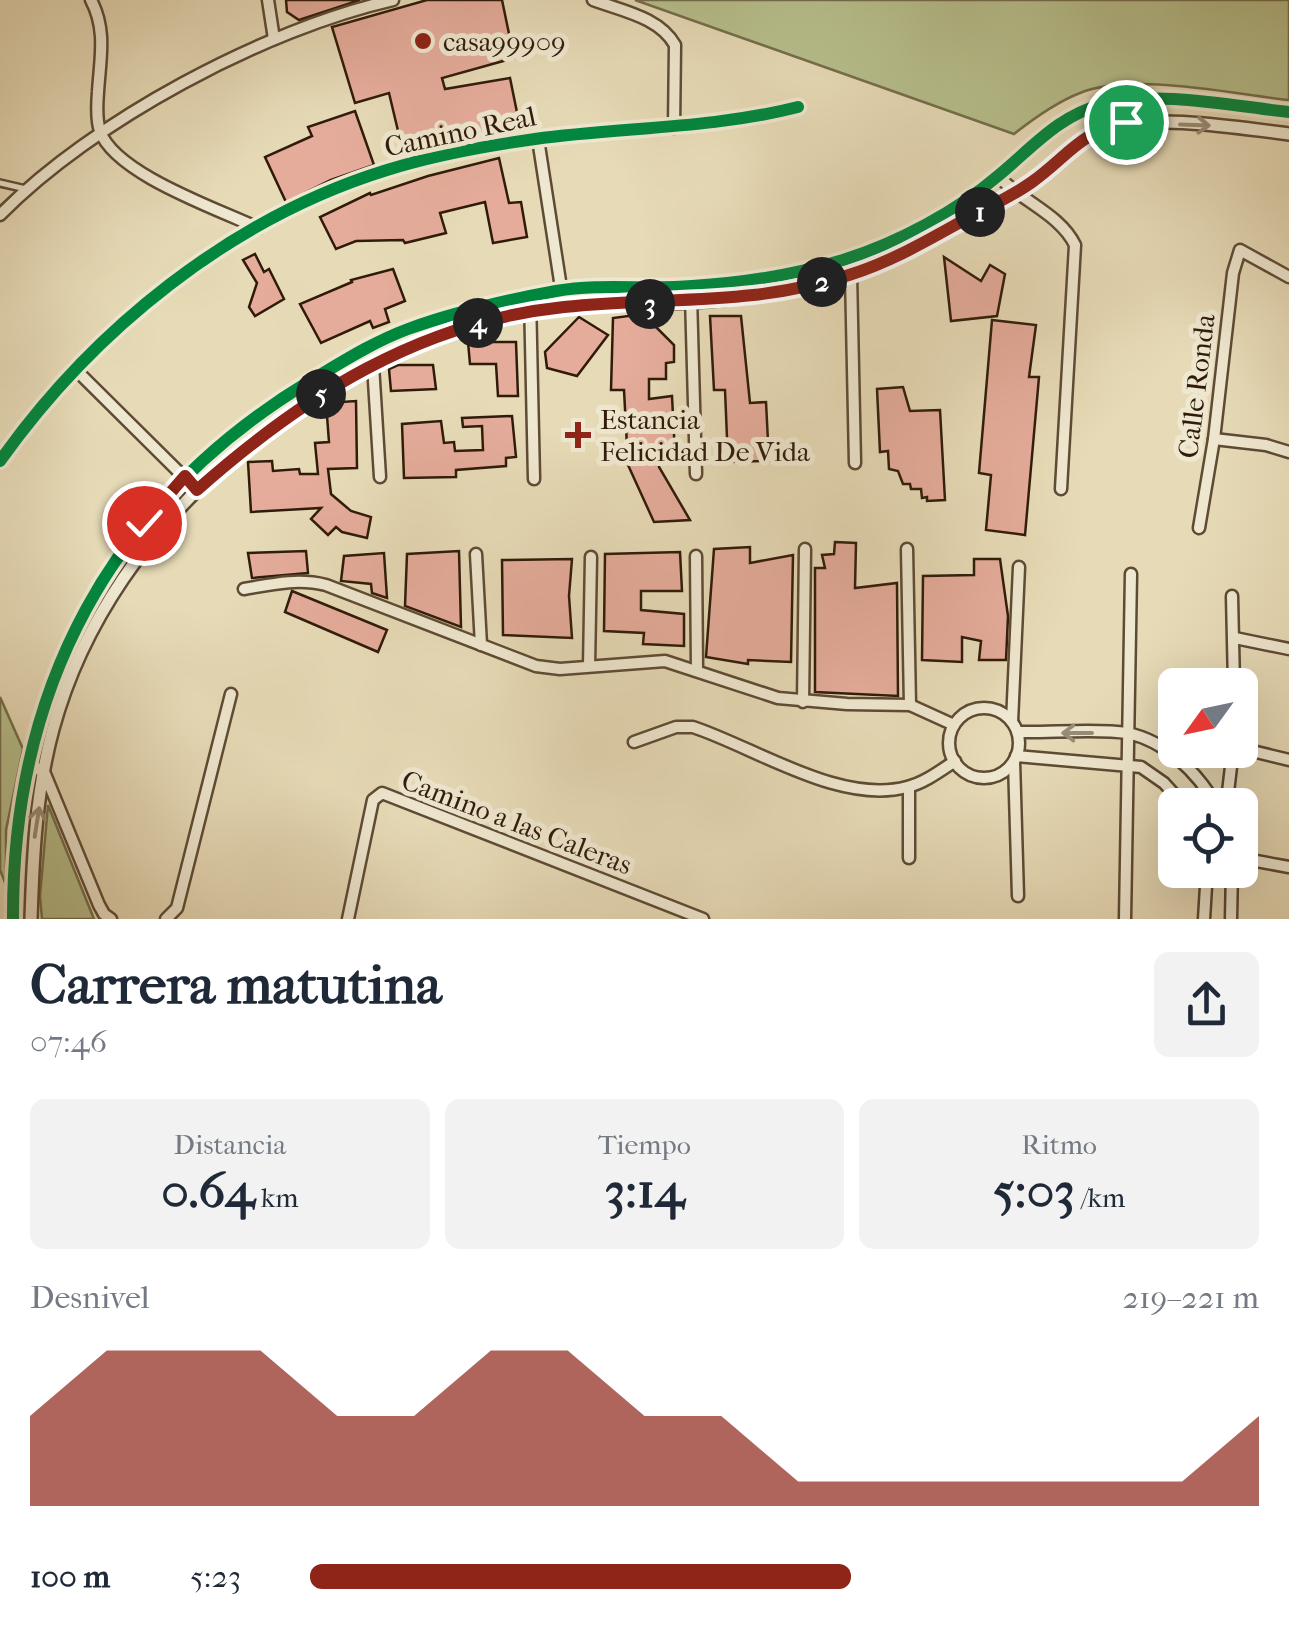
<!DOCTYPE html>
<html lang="es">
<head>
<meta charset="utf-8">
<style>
  body { margin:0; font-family:"IM FELL French Canon",serif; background:#f2f2f3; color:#1f2937; height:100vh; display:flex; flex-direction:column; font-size:38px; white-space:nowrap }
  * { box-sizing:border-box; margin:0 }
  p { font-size:32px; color:#747a83 }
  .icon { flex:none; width:55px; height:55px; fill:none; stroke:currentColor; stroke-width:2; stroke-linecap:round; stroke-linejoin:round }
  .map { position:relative; height:919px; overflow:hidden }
  .side { display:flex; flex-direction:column; background:#fff; flex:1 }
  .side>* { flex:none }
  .needle { width:65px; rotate:237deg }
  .controls { position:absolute; left:1158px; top:668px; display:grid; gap:20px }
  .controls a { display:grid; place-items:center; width:100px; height:100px; border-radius:15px; background:#fff; box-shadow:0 10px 40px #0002; font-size:50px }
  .pin { position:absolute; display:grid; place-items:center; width:85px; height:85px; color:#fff; margin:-42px; border:5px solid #fff; border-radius:50%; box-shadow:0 2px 10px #0007 }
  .km { position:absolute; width:50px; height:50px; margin:-25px; border-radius:50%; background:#222; color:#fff; font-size:28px; line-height:50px; text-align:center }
  .round { display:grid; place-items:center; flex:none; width:105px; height:105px; border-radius:15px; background:#f2f2f3 }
  .summary { display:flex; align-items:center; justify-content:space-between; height:170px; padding:0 30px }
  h1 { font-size:55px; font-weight:800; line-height:75px }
  .metrics { display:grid; grid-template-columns:repeat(3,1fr); gap:15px; height:170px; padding:10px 30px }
  .metrics div { display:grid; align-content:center; border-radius:15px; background:#f2f2f3; text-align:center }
  .metrics b { font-size:50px; font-weight:800 }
  .metrics small { font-size:28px; font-weight:400 }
  .metrics p { font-size:28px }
  .chart { height:280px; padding:20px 30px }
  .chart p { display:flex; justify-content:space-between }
  .chart svg { width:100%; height:180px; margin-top:10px; fill:#8f2418; opacity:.7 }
  ul { padding:0 30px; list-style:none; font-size:32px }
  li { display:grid; grid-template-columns:160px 120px 1fr; align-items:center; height:75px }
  li i { height:25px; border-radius:12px; background:#8f2418 }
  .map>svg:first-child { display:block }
  .green { fill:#b7c08d; stroke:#746e4c; stroke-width:2.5 }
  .building { fill:#e5ac9b; stroke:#301b0a; stroke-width:2.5 }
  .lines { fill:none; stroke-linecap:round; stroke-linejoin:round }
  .service-casing { stroke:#5e4b35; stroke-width:10 }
  .minor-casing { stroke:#5e4b35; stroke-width:15 }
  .tertiary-casing { stroke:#5e4b35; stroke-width:16 }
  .service { stroke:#efe8d0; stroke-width:5 }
  .minor { stroke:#efe8d0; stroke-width:10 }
  .tertiary { stroke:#efe8d0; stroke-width:11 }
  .cycleway-casing { stroke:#efe8d0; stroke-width:19 }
  .cycleway { stroke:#00873e; stroke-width:12 }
  .oneway { stroke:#998c77 }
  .route-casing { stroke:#fff; stroke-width:20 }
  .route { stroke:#8f2418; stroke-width:12 }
  .poi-dot { fill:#8f2418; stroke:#efe8d0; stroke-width:4 }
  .labels { text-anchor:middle; stroke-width:10; stroke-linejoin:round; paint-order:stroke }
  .poi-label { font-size:28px; fill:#301b0a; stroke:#efe8d0; text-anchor:start }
  .street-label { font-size:28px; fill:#301b0a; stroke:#efe8d0 }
</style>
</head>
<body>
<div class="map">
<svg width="1289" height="919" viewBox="0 0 1289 919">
  <rect width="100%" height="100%" fill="#e7dbb7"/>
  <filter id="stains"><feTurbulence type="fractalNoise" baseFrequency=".002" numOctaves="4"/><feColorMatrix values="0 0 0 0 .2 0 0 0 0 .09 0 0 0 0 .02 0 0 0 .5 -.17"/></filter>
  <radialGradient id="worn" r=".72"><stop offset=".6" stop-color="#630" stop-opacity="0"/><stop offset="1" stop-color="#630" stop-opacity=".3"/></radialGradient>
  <g class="green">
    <path d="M635 0H1289V100C1232 94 1132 72 1080 93 1057 102 1033 119 1014 134Z"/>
    <path d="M0 697 23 749 6 830V885L0 870Z"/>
    <path d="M48 805 94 919H42L40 896Z"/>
  </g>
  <g class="building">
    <path d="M286 0H360L299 20 287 12Z"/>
    <path d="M427 0H502L514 58 442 78 445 89 510 78 521 132 404 156 389 93 355 103 332 27Z"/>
    <path d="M355 111 374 165 331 180 286 202 265 157 312 136 308 127Z"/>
    <path d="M499 158 509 203 521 202 527 237 493 243 485 202 440 213 446 233 405 243 403 240 356 241 336 249 320 217 370 193 371 195 428 176Z"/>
    <path d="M255 254 264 272 269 269 284 299 255 316 249 307 257 283 243 260Z"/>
    <path d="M944 257 981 281 990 265 1005 274 997 316 951 321Z"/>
    <path d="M393 269 405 301 385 309 389 322 373 328 370 321 321 343 300 304 352 282 351 280Z"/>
    <path d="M643 314 674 345V362L666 363V379H649V399L672 396 675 454 660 453 659 467 690 520 654 522 628 465 624 390H611L613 318Z"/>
    <path d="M710 316H741L750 403 766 402 769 461 728 462 725 390H714Z"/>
    <path d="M579 317 608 335 577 376 547 368 545 352Z"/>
    <path d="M992 320 1036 325 1029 377H1039L1025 535 986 530 991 475 979 473Z"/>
    <path d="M468 342H516L518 396H498L496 364H470Z"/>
    <path d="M398 365H433L436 389 391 391 389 369Z"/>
    <path d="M903 387 910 411 940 410 945 500 927 501V497L922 498 921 489H911L910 484H903L898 471 889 469 888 451 880 452 877 389Z"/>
    <path d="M356 401 357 468 328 469 331 494 351 511 371 517 367 538 342 532 336 527 328 535 311 519 321 508 251 512 248 462 272 461 273 471 299 469 300 474H318L315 443 329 442 326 403Z"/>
    <path d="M512 416 516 457 506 458V466L456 470V477L404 478 402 424 441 421 444 443 454 442 455 451 483 450 482 426 463 427 462 418Z"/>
    <path d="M835 542 856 543 855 588 897 583 898 696 815 692V568H825L822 555 834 554Z"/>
    <path d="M750 547V563L793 555 791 662 748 660V664L706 657 714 549Z"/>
    <path d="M306 551 308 573 252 578 248 553Z"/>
    <path d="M459 551 461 627 405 606 407 554Z"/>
    <path d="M680 552 682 591H641V610L684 614V646L643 644 644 633 604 631 605 554Z"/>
    <path d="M384 553 387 598 372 593 371 584 341 581 344 556Z"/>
    <path d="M572 559 569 596 572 638 503 635 502 560Z"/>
    <path d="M974 559H1000L1008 616 1006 660H979L981 641 962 637V662L922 660 923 576 974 575Z"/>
    <path d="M292 591 387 630 378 652 285 612Z"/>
  </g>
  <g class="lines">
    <defs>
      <path id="service" d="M0 183 26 189"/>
      <g id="minor">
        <path d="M91 0C107 30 100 59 98 92 97 104 96 119 100 131 115 174 218 209 258 228"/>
        <path d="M268 0 274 39"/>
        <path d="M593 0C622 11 659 17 675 45L674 128"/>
        <path d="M538 139 564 307"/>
        <path d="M998 176C1021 201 1060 214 1075 245L1061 489"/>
        <path d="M0 215C92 121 265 29 393 0"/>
        <path d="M848 259 851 274 855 463"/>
        <path d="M530 297 534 479"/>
        <path d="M691 297 696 474"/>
        <path d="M364 348 373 365 380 477"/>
        <path d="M74 368 197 490"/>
        <path d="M1214 439 1266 445 1289 452"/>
        <path d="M0 461C93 330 231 218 387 170 435 155 485 146 535 139 623 127 711 129 798 107"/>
        <path d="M1199 528 1214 439 1233 273 1240 250 1289 277"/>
        <path d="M907 549 910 705"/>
        <path d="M476 554 481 645"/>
        <path d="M696 556 697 670"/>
        <path d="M244 589C272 584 298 578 326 585L536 666 560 669 665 661 778 698 847 704 910 705 954 725"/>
        <path d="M1232 596 1234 685"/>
        <path d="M1235 638 1289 649"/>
        <path d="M589 666 591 557"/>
        <path d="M803 702 805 549"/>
        <circle cx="984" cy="743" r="35"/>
        <path d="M1012 722 1019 567"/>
        <path d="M1018 732C1049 733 1097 728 1127 733 1166 741 1198 773 1216 805"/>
        <path d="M634 742 676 727H693C756 748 840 805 907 787 924 783 940 771 955 761"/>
        <path d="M1240 748 1289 760"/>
        <path d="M1016 756 1141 767 1164 783 1184 805"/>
        <path d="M1014 761 1018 896"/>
        <path d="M28 762 45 774 99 905 104 914 111 919"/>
        <path d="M1221 805 1228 792 1233 750"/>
        <path d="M909 858V787"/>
        <path d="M1240 858 1289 867"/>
        <path d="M166 919 177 908 231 694"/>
        <path d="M348 919 373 800 382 793 703 919"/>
        <path d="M1125 919 1131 574"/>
        <path d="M1204 919 1207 870"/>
        <path d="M1231 919 1232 870"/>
      </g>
      <g id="tertiary">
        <path d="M13 919C12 688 111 501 310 381 342 362 373 342 408 329 455 312 507 300 556 291 601 283 647 290 692 286 743 283 794 275 843 260 897 243 956 212 999 175 1033 147 1058 116 1103 104 1158 90 1232 106 1289 112"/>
        <path d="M31 919C33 855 36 791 53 729 111 515 322 351 534 312 586 302 639 305 692 302 745 299 797 291 848 275 890 262 929 239 968 218 990 206 1014 196 1034 181 1058 163 1076 136 1106 127 1146 114 1245 128 1289 134"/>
      </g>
    </defs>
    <use href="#service" class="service-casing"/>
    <use href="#minor" class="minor-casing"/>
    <use href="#tertiary" class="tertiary-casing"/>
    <use href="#service" class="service"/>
    <use href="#minor" class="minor"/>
    <use href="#tertiary" class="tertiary"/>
    <defs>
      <g id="cycleway">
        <path d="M0 461C93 330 231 218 387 170 435 155 485 146 535 139 623 127 711 129 798 107"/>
        <path d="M13 919C12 688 111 501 310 381 342 362 373 342 408 329 455 312 507 300 556 291 601 283 647 290 692 286 743 283 794 275 843 260 897 243 956 212 999 175 1033 147 1058 116 1103 104 1158 90 1232 106 1289 112"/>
      </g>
    </defs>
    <use href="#cycleway" class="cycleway-casing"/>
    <use href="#cycleway" class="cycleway"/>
  </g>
  <defs><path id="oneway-shaft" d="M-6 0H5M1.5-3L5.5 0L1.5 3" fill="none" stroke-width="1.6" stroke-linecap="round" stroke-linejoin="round" transform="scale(2.5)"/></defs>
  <g class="oneway">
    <use href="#oneway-shaft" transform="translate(1195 125) rotate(2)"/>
    <use href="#oneway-shaft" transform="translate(1077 733) rotate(-180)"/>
    <use href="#oneway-shaft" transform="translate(37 822) rotate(-81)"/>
  </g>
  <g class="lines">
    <defs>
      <path id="route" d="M144 523 185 476 197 490C303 396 419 322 564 307 664 296 749 307 849 275 891 262 928 240 966 219 988 207 1011 197 1032 182 1067 157 1080 132 1126 122"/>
    </defs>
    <use href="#route" class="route-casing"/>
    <use href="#route" class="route"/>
  </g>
  <g class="poi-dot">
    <circle cx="423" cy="41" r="10"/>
    <path d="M573 420h10v10h10v10h-10v10h-10v-10h-10v-10h10z"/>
  </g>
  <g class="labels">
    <g class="poi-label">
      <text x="443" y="51">casa99909</text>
      <text x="600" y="429">Estancia<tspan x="600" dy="32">Felicidad De Vida</tspan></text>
    </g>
    <g class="street-label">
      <text transform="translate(460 131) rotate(-12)" y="10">Camino Real</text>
      <text transform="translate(1196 386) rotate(-83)" y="10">Calle Ronda</text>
      <text transform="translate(517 822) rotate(21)" y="10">Camino a las Caleras</text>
    </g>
  </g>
  <rect width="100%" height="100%" filter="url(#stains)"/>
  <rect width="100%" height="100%" fill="url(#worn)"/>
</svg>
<div class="controls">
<a><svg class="needle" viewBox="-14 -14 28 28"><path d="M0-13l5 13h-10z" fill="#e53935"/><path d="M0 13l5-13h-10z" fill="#747a83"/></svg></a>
<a><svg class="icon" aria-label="locate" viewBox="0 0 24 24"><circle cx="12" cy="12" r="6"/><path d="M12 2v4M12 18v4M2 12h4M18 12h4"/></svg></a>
</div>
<div class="pin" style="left:1126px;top:122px;background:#1e9e55"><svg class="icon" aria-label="arrive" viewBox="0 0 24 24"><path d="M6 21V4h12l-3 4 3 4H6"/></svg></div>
<div class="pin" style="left:144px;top:523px;background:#d93025"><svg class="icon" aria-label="check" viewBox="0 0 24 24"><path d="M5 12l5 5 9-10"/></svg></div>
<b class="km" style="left:980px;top:212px">1</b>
<b class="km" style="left:822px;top:282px">2</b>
<b class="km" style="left:650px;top:304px">3</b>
<b class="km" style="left:478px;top:323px">4</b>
<b class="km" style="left:321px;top:394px">5</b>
</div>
<section class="side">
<div class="summary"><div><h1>Carrera matutina</h1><p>07:46</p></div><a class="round"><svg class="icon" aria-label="share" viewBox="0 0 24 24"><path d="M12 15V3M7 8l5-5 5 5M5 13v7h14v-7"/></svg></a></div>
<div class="metrics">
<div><p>Distancia</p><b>0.64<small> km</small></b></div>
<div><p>Tiempo</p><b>3:14</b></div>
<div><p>Ritmo</p><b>5:03<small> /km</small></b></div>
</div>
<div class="chart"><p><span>Desnivel</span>219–221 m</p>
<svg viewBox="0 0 160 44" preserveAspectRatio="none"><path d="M0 44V22L10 6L20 6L30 6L40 22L50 22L60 6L70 6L80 22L90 22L100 38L110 38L120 38L130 38L140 38L150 38L160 22V44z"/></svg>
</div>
<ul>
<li><b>100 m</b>5:23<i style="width:57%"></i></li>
</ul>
</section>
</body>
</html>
